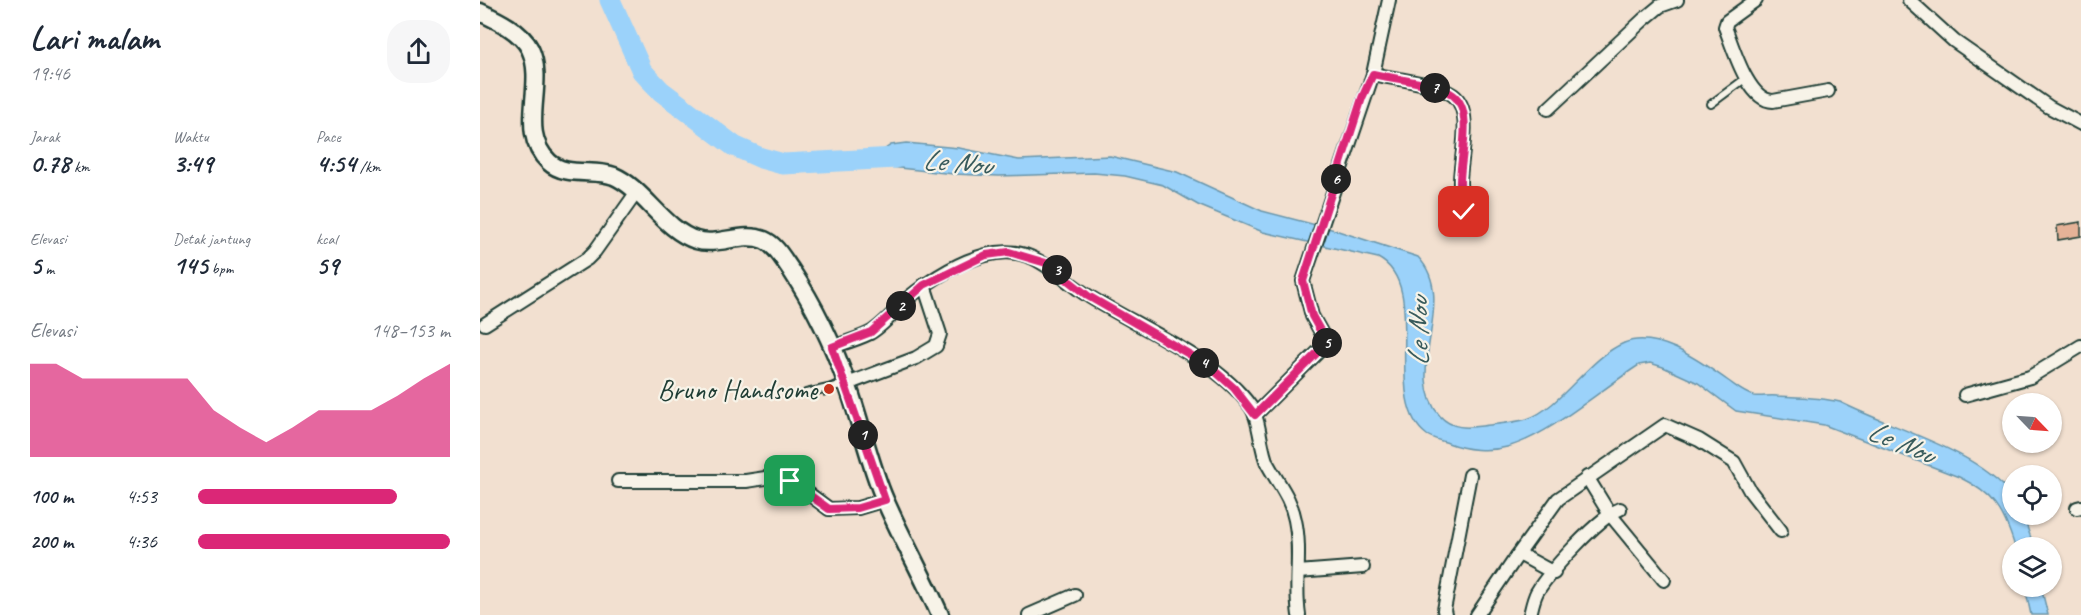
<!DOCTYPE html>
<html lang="id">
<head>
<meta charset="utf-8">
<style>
  body { margin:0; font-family:Caveat,sans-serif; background:#f6f6f7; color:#1f2937; height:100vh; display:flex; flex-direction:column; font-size:22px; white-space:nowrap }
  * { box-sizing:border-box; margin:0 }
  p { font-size:20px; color:#747a83 }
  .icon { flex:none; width:33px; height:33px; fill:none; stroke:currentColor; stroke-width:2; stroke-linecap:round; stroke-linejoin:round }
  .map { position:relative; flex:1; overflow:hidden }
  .details { display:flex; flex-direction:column; background:#fff; width:480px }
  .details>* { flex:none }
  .needle { width:39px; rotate:115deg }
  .tools { position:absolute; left:1522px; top:393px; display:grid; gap:12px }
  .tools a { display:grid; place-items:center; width:60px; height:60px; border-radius:50%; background:#fff; box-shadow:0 2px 4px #0004; font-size:30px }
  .pin { position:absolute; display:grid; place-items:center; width:51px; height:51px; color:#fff; margin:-26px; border-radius:12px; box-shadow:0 3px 9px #0006 }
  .km { position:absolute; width:30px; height:30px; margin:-15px; border-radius:50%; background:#222; color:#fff; font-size:16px; line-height:30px; text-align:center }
  .round { display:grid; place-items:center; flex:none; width:63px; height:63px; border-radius:24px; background:#f6f6f7 }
  .head { display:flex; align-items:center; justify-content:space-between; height:102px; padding:0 30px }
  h1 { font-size:33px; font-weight:800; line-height:45px }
  .metrics { display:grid; grid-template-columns:repeat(3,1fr); gap:9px; height:102px; padding:6px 30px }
  .metrics div { display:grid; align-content:center }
  .metrics b { font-size:26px; font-weight:800 }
  .metrics small { font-size:16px; font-weight:400 }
  .metrics p { font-size:16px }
  .chart { height:168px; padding:12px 30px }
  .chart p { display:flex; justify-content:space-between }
  .chart svg { width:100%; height:108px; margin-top:6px; fill:#db2777; opacity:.7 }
  ul { padding:0 30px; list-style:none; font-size:20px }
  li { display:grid; grid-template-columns:96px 72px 1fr; align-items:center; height:45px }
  li i { height:15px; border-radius:8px; background:#db2777 }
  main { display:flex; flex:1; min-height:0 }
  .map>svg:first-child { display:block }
  .water { fill:#9bd2fa; stroke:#6996ab; stroke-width:1.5 }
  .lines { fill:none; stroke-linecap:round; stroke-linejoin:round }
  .river { stroke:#9bd2fa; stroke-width:21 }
  .building { fill:#e5b297; stroke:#1f3d34; stroke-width:1.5 }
  .service-casing { stroke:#1f3d34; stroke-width:10 }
  .minor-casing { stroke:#1f3d34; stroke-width:16 }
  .secondary-casing { stroke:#1f3d34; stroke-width:21 }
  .service { stroke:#f7f3e8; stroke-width:6 }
  .minor { stroke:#f7f3e8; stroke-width:12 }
  .secondary { stroke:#f7f3e8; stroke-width:16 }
  .route-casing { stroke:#fff; stroke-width:12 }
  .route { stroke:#db2777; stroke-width:8 }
  .poi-dot { fill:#c8321e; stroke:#f7f3e8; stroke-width:2 }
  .labels { text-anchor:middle; stroke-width:4.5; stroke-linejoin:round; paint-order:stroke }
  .poi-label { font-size:28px; fill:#1f3d34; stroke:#f7f3e8; text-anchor:end }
  .water-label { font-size:30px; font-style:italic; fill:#385b5c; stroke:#f7f3e8 }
</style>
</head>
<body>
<main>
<section class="details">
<div class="head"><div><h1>Lari malam</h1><p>19:46</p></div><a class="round"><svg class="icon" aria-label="share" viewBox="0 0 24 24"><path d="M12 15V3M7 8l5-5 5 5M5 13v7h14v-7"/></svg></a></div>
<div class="metrics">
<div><p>Jarak</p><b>0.78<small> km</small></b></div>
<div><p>Waktu</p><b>3:49</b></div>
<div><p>Pace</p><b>4:54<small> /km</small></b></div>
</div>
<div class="metrics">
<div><p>Elevasi</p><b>5<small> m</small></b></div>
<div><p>Detak jantung</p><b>145<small> bpm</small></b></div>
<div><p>kcal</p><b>59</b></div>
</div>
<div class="chart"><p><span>Elevasi</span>148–153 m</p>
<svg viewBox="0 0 160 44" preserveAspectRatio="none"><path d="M0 44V6L10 6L20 12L30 12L40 12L50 12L60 12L70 25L80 32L90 38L100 32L110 25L120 25L130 25L140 19L150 12L160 6V44z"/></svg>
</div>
<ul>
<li><b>100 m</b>4:53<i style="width:79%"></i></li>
<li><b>200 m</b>4:36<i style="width:100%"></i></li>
</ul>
</section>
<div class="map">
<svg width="1601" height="615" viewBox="0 0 1601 615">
  <rect width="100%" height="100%" fill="#f2e0d0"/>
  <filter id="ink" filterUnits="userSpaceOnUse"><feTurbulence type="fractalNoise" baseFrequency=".0167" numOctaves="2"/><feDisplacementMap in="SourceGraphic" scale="12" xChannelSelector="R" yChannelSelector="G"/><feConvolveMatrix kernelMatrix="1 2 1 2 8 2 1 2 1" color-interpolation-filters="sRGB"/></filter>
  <g filter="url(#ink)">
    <g class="water">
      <path d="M426 143 479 148 539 160 630 156 697 172 782 211 855 230 938 257C980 301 921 372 960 416 972 429 987 428 1002 426 1017 424 1033 423 1047 419 1082 407 1108 358 1144 343 1177 329 1221 362 1247 380 1256 386 1263 393 1274 396 1281 397 1290 395 1297 396 1318 397 1339 397 1360 402 1415 430 1493 448 1532 495L1533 514 1543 515 1554 547H1535C1524 511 1514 494 1479 477L1344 425 1256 411 1218 383 1183 367 1170 363 1159 365C1120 390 1070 435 1027 447 1008 452 986 450 968 443 962 441 953 439 947 435 899 400 952 286 898 258L783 232 718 205 683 185 645 176 614 173 519 176 474 174 410 167 390 159 411 145Z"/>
      <path d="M1545 587H1561L1568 615H1551Z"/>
    </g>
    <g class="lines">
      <path class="river" d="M130 0 162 71 181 91 254 146 281 158 303 164 416 158"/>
    </g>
    <g class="building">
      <path d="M1601 222V236L1578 240 1577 226Z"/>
      <path d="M354 381 356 391 344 396 342 387Z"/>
    </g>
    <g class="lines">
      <defs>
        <g id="service">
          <path d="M1231 104 1266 78"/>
          <path d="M326 393 366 384"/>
        </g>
        <g id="minor">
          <path d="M1276 0 1247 21 1245 27C1253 47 1268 101 1293 101L1348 91"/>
          <path d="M1429 0 1474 41 1569 107 1601 124"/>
          <path d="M893 74C914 79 957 83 973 95 995 111 979 161 980 184 981 194 983 203 984 212"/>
          <path d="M1068 109 1163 20 1180 6 1197 0"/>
          <path d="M5 324 107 259 115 251 156 193"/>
          <path d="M352 347C364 343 378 339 390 333 404 325 416 310 427 299 449 281 478 262 506 255 554 242 575 276 610 297 660 328 737 359 771 407 780 420 780 447 787 463 797 482 811 498 815 520 822 552 814 583 819 615"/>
          <path d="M367 384 436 358 456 346 460 334 444 285"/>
          <path d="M1485 395 1550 377 1601 346"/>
          <path d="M775 415 847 343 832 316 823 281 893 74 909 0"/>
          <path d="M1107 477 1129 513 1184 580"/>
          <path d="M138 481H266L298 476 321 488 349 509 378 508 405 500"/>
          <path d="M1597 508 1601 507"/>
          <path d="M1037 556 1078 499 1185 425 1219 440 1254 462 1270 491 1301 531"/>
          <path d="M818 572 883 567"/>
          <path d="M549 615 595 595"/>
          <path d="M965 615 964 610 990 475"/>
          <path d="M997 615 1037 556 1041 555 1074 573"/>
          <path d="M1050 615C1052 607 1053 600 1057 592 1069 572 1119 517 1140 509"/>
        </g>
        <path id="secondary" d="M0 12C17 20 41 31 50 49 67 85 36 131 69 162 86 178 114 168 134 176 164 189 184 230 216 240 238 247 262 231 284 240 296 245 303 259 311 270 334 305 353 344 367 384 381 422 389 463 405 500 422 539 443 576 460 615"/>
      </defs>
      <use href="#service" class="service-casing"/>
      <use href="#minor" class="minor-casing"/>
      <use href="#secondary" class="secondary-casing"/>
      <use href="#service" class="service"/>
      <use href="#minor" class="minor"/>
      <use href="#secondary" class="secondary"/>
    </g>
  </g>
  <g class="lines" filter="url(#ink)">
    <defs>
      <path id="route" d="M310 481 349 509 378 508 405 500 352 347 391 332 444 285 506 255 529 252 566 263 608 296 728 365 754 388 775 415 847 343 832 316 823 281 882 98 893 74C914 79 957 83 973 95 995 111 979 161 980 184 981 194 983 203 984 212"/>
    </defs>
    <use href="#route" class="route-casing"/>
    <use href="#route" class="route"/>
  </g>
  <circle class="poi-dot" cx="349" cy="389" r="6"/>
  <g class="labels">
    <g class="poi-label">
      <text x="337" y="399">Bruno Handsome</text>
    </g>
    <g class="water-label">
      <text transform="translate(477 162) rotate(5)" y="10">Le Nou</text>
      <text transform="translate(938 332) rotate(-90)" y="10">Le Nou</text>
      <text transform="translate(1421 442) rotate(23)" y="10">Le Nou</text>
    </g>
  </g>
</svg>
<div class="tools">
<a><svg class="needle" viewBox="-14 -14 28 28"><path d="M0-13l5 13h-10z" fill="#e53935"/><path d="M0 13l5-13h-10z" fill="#747a83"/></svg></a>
<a><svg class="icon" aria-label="locate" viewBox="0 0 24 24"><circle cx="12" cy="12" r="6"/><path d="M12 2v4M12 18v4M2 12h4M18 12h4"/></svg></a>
<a><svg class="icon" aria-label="layers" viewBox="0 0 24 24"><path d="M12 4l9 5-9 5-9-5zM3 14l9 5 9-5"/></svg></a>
</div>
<div class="pin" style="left:310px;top:481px;background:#1e9e55"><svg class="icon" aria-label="arrive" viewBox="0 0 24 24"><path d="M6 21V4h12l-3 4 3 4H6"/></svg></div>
<div class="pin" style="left:984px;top:212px;background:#d93025"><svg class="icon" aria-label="check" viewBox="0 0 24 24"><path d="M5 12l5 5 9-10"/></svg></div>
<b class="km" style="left:383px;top:435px">1</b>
<b class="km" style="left:421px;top:306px">2</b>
<b class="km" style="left:577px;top:270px">3</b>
<b class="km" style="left:724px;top:363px">4</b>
<b class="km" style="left:847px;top:343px">5</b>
<b class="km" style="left:856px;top:179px">6</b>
<b class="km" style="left:955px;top:88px">7</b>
</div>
</main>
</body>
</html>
